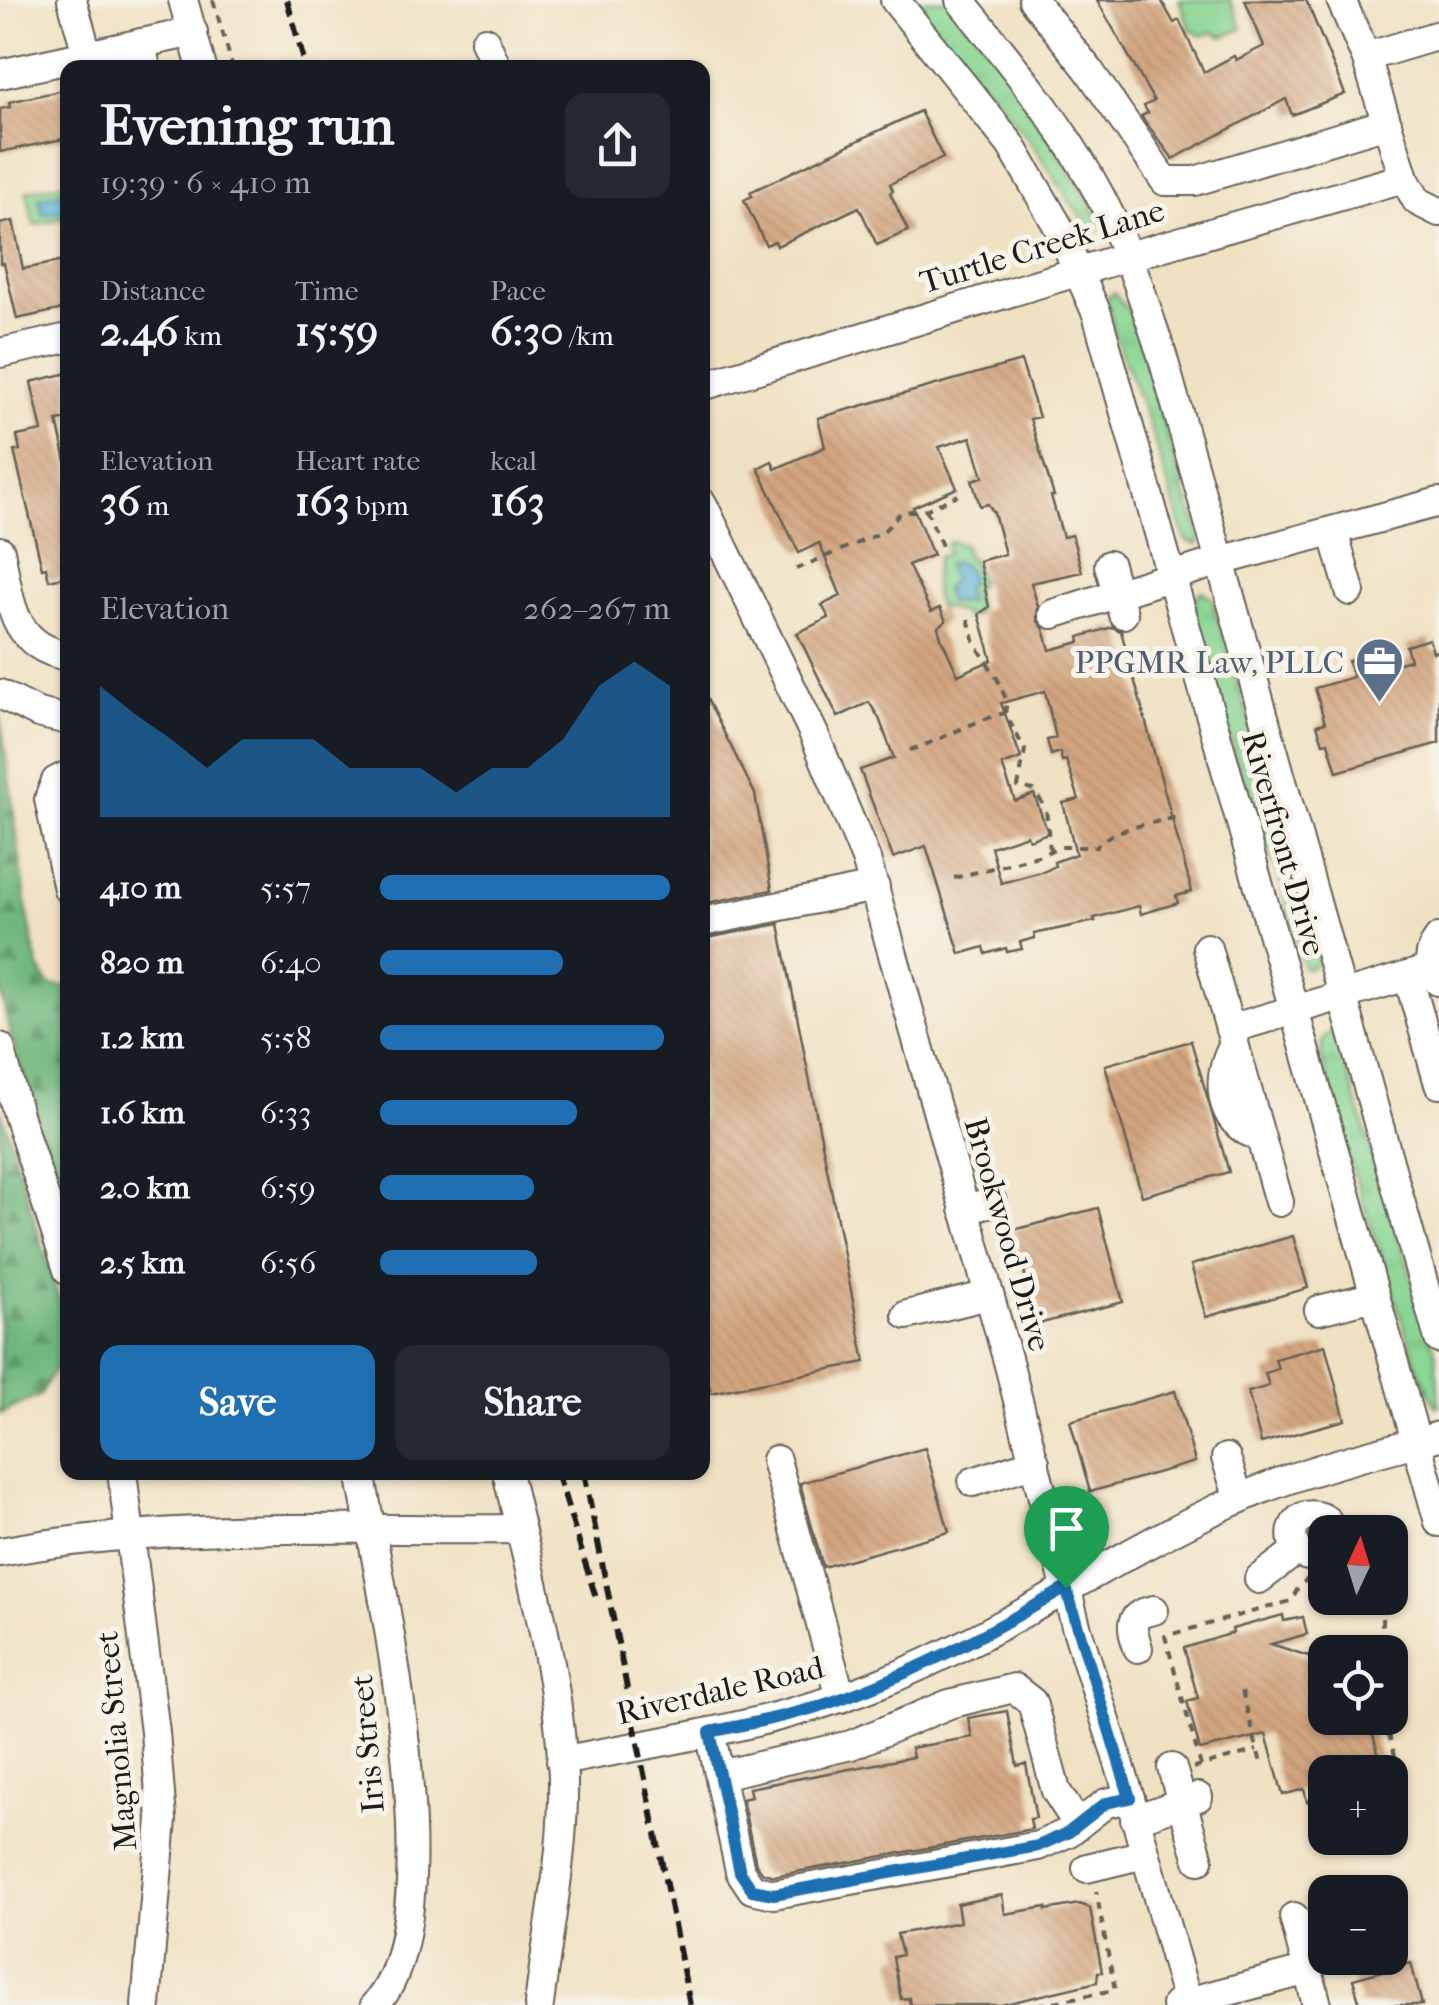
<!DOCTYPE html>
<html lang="en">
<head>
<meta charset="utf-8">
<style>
  body { margin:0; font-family:"IM FELL French Canon",serif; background:#242831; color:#f1f3f6; height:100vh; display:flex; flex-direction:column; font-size:38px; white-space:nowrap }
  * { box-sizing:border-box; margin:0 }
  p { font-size:32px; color:#9ea1a6 }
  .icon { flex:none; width:55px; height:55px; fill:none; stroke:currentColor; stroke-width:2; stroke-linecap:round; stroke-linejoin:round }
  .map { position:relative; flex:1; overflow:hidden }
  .drawer { position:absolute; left:60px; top:60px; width:650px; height:1420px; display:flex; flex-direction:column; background:#171b24; border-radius:20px; box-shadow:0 2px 8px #0004 }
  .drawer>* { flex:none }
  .needle { width:65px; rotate:4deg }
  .controls { position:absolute; left:1308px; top:1515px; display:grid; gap:20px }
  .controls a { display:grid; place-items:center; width:100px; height:100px; border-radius:20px; background:#171b24; box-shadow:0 2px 8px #0004; font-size:50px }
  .pin { position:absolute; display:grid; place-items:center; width:85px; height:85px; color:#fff; margin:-102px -42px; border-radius:50% 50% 50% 0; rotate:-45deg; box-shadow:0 0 10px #0007 }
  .pin .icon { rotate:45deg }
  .round { display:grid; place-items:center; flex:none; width:105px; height:105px; border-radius:20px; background:#242831 }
  .overview { display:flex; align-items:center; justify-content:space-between; height:170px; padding:0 40px }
  h1 { font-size:55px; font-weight:700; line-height:75px }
  .metrics { display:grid; grid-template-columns:repeat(3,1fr); gap:15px; height:170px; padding:10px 40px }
  .metrics div { display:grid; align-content:center }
  .metrics b { font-size:42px; font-weight:700 }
  .metrics small { font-size:28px; font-weight:400 }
  .metrics p { font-size:28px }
  .chart { height:280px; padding:20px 40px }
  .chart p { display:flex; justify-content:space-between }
  .chart svg { width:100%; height:180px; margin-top:10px; fill:#1f6fb2; opacity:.7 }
  .button { display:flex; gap:20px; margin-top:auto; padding:20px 40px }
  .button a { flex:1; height:115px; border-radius:20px; background:#1f6fb2; color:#fff; font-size:40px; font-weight:700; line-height:115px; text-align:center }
  .button a+a { background:#242831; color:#f1f3f6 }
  ul { padding:0 40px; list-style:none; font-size:32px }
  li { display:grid; grid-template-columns:160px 120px 1fr; align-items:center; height:75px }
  li i { height:25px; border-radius:12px; background:#1f6fb2 }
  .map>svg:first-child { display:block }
  .grass { fill:url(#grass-tufts); stroke:#537958; stroke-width:2.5 }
  .forest { fill:url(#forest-firs); stroke:#466a4d; stroke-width:2.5 }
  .park { fill:#8ad694; stroke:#537958; stroke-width:2.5 }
  .water { fill:#56b3d4; stroke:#396878; stroke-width:2.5 }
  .building { fill:url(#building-back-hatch); fill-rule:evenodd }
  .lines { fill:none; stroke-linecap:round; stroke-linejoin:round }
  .minor-casing { stroke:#666156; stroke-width:32 }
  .path { stroke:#666156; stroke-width:4; stroke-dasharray:8 8; stroke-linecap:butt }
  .minor { stroke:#fff; stroke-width:28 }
  .rail { stroke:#1c1c1c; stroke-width:6; stroke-dasharray:15 8; stroke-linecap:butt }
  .route-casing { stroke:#fff; stroke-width:20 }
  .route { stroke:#1f6fb2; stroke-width:12 }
  .labels { text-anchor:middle; stroke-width:10; stroke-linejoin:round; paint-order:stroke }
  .street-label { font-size:32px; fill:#1c1c1c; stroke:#f7f3e8 }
  .service-label { font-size:32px; fill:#4e5e75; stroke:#f7f3e8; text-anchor:end }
</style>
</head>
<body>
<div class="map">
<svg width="1439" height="2005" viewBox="0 0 1439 2005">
  <defs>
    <pattern id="grass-tufts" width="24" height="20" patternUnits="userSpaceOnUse" patternTransform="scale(2.5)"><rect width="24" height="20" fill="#8ad694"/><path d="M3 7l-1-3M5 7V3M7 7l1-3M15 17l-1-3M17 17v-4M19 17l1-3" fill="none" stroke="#76b77f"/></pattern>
    <pattern id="forest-firs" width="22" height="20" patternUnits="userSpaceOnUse" patternTransform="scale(2.5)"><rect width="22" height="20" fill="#6fb77e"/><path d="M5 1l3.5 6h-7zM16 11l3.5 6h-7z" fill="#5a9466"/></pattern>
    <pattern id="building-back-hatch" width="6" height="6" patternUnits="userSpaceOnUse" patternTransform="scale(2.5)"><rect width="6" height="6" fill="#d3a680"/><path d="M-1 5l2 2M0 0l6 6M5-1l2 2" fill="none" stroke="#b58e6e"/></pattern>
  </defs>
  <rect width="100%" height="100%" fill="#f7f3e8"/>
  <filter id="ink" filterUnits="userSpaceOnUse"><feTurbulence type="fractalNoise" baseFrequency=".01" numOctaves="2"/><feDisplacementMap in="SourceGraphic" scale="20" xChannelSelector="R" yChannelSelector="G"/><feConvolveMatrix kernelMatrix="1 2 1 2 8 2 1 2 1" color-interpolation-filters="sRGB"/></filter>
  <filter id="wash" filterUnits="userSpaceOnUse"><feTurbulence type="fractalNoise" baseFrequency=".0048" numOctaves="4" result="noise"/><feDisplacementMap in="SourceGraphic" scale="40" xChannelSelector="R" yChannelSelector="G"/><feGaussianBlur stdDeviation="2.25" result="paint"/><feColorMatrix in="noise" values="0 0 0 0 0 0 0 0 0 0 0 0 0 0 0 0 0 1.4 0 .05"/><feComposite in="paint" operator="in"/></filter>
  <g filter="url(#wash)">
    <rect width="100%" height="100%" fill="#f0e1c3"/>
    <g class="grass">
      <path d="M910 0H949L1012 75 1096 213 1098 230 1092 231C1067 202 1050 167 1026 136 990 89 948 46 910 0Z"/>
      <path d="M1114 293 1131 314 1137 331 1182 486 1201 535 1198 545 1186 541 1149 424 1112 328 1108 296Z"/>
      <path d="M1202 591 1212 599 1247 714 1281 807 1319 950 1317 964 1309 969 1303 967 1278 874 1236 760 1195 611V598Z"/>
      <path d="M1330 1032 1335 1033 1436 1355 1439 1406H1436L1418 1369 1348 1156 1321 1057 1322 1041Z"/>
    </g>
    <g class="forest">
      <path d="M0 712 27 911 38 966 49 985 67 987V1212C41 1137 15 1064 0 987Z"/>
      <path d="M0 1107 68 1330 67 1347 40 1395 0 1414Z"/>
    </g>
    <g class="park">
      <path d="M1179 0H1230L1242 29 1222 37 1213 32 1202 36 1191 30Z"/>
      <path d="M67 182V217L34 225 27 191Z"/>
      <path d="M950 541 965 545V553L973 561 980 582 973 593 978 607 975 615 964 617 963 613 937 606C933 592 933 570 939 556L948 554 946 547Z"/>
    </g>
    <g class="water">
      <path d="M67 191V210L43 215 39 198Z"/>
      <path d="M955 562 967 568 971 581 965 590 968 603 948 602 945 589 952 580 946 564Z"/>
    </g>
    <g id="blocks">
      <g class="building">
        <path d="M1097 0H1161L1174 23 1179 20 1204 72 1234 56 1236 60 1264 46 1245 0H1306L1345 94 1292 115 1286 99 1173 159 1141 116 1148 113 1144 106 1154 101Z"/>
        <path d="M68 89V138L0 152V109L10 107 9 102Z"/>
        <path d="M920 111 943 158 890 184 893 191 890 193 908 231 877 245 859 207 777 246 775 241 766 245 744 200 752 196 750 192Z"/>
        <path d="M13 221 23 269 68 260V308L17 319 4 263H0V224Z"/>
        <path d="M1021 361 1039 417 1030 419 1054 496H1051L1063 537 1072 535 1082 572 1031 583 1038 606 1037 620 1044 629 1050 650 1080 642 1079 637 1112 627 1121 631 1192 892 1176 896 1178 903 1141 914 1139 906 1094 918 1095 921 1034 934 1035 938 1020 942 1022 949 1007 952 1006 948 986 954 984 947 960 954 926 846 893 858 860 770 894 758 879 718 869 702 838 717 797 633 829 618 822 605 841 596 819 543 799 553 758 468 772 461 775 469 825 447 818 418ZM971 437 983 477 972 480 980 506 988 504 994 513 1005 554 979 561 989 607 979 614 992 660 958 675 941 638 938 627 946 621 940 608 931 612 908 565 933 555 913 507 957 488 939 447ZM1045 691 1056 738 1047 740 1051 755 1060 752 1062 761 1066 760 1079 799 1063 803 1076 854 1054 862 1055 866 1045 871 1001 883 991 847 1027 835 1029 840 1048 833 1034 794 1015 801 1002 765 1021 758 1001 703Z"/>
        <path d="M68 373V419L57 421 68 470V576L49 580 46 567 42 568 14 451 20 450 17 436 42 431 31 382Z"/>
        <path d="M1429 639 1433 652 1439 651V743L1337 772 1328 742 1323 743 1317 725 1325 723 1315 688 1353 677 1348 661 1372 654 1376 669 1410 660 1406 646Z"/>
        <path d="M702 689 755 794 772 890 702 904Z"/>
        <path d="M779 924 865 1362 711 1393 702 1351V939Z"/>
        <path d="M1191 1041 1229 1172 1142 1196 1105 1065Z"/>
        <path d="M1098 1208 1123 1302 1038 1324 1013 1230Z"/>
        <path d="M1293 1236 1308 1288 1206 1317 1191 1265Z"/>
        <path d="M1325 1345 1345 1420 1261 1443 1248 1392 1269 1386 1265 1373 1278 1369 1275 1359Z"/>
        <path d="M1175 1391 1195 1462 1090 1492 1070 1421Z"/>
        <path d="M925 1448 949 1532 823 1567 800 1483Z"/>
        <path d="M1283 1615 1284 1621 1303 1617 1307 1634 1271 1644 1324 1661 1325 1718H1339L1344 1732 1370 1725 1384 1772H1325V1797L1307 1802 1304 1789 1283 1795 1266 1734 1200 1750 1187 1701 1198 1698 1184 1648 1233 1633 1232 1629Z"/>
        <path d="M1007 1711 1017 1766 1026 1764 1036 1818 1030 1819 1032 1829 774 1876 763 1873 756 1864 742 1799 751 1797 749 1788 913 1757 911 1748 972 1737 968 1718Z"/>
        <path d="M1002 1895 1005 1914 1046 1907V1910L1079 1904 1090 1908 1102 1972H1098L1097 1982 1001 2005H910L909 1998 901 1999 893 1957 902 1955 897 1934 960 1922 957 1904Z"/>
        <path d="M1411 1963 1422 2005H1360L1353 1979Z"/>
      </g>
    </g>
  </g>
  <g filter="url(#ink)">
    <use href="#blocks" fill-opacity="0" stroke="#666156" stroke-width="2.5"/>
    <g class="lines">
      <defs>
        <g id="minor">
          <path d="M72 0 87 54"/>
          <path d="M183 0 202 68"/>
          <path d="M895 0 1011 145 1059 228 1097 314 1439 1522"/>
          <path d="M960 0C1015 68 1072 136 1110 216 1132 261 1146 308 1162 355L1439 1339"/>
          <path d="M1033 0 1088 69 1165 181H1195L1387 123"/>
          <path d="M1341 0 1366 57 1439 35"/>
          <path d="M485 41 497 68"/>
          <path d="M141 43 146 68"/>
          <path d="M1366 57 1404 178 1417 201 1439 212"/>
          <path d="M0 74 193 32"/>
          <path d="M0 353 68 338"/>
          <path d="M702 386 1129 256 1404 178"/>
          <path d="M702 503 813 732 866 859 1009 1365 1076 1626 1130 1798 1188 2005"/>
          <path d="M1333 531 1350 591"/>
          <path d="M0 551C10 598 10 646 68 656"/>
          <path d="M1109 565 1123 614"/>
          <path d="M1053 614 1220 561 1439 502"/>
          <path d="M0 694 38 713 68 720"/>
          <path d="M68 775 56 781 49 799 68 889"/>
          <path d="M702 922 875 887"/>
          <path d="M1207 948 1279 1202"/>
          <path d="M1408 976 1439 1084"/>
          <path d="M1438 981C1427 966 1428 952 1439 938"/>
          <path d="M1230 1029 1431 969"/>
          <path d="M1234 1044C1215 1075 1217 1126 1260 1136"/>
          <path d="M0 1047 18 1115 68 1270"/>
          <path d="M964 1209 992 1202"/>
          <path d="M1319 1310 1375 1296"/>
          <path d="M907 1315 989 1295"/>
          <path d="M1226 1458 1239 1499"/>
          <path d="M776 1460 841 1698"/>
          <path d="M122 1472 155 1732 162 1819 146 2005"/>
          <path d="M360 1472C380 1583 456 1920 375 2005"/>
          <path d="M507 1472C530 1574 565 1694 563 1798 562 1867 547 1937 539 2005"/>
          <path d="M973 1482 1035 1462"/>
          <path d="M0 1552C170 1520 348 1531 519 1529"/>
          <path d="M1325 1552C1285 1572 1281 1508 1317 1516 1327 1518 1330 1524 1333 1532"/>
          <path d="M1259 1579 1297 1550"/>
          <path d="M1138 1648C1131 1626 1127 1615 1154 1610"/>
          <path d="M710 1732 740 1871 752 1889 774 1894 1038 1846 1069 1832 1106 1803 1130 1798"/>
          <path d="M561 1761C668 1740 777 1724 878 1684 1003 1634 1114 1555 1236 1500 1300 1471 1372 1454 1439 1436"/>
          <path d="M1172 1768 1199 1860"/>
          <path d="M720 1775 851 1745 949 1704 1014 1688 1032 1702 1056 1791 1078 1825"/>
          <path d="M1135 1819 1198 1797"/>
          <path d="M1087 1868 1145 1854"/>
          <path d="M1294 1917 1317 2005"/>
          <path d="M1176 2005 1308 1970"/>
        </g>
      </defs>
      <use href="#minor" class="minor-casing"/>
      <g class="path">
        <path d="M213 0 233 68"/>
        <path d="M926 509 945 553"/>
        <path d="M796 569 883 532 901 512 925 510 958 495"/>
        <path d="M968 619 975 643 998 680 1007 702 1005 713 1025 750 1018 787 1034 790 1046 809 1050 851"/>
        <path d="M910 750C943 740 971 721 1005 713"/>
        <path d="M954 878 1042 855 1058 847H1096C1109 828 1157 823 1182 816"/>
        <path d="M1362 1640 1372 1647"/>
        <path d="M1365 1652C1384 1638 1386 1619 1377 1598"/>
        <path d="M1242 1691 1262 1767"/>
        <path d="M1384 1718 1399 1769 1391 1771"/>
        <path d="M1201 1766 1165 1636 1291 1601 1299 1586 1309 1578"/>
        <path d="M1193 1768 1257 1750"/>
        <path d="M1038 2005 1115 1990 1096 1891"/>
      </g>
      <use href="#minor" class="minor"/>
      <g class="rail">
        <path d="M287 0 306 68"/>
        <path d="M557 1472 596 1598"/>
        <path d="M584 1472 690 2005"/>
      </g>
    </g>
  </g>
  <g class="lines" filter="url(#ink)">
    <defs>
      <path id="route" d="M1066 1588 1130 1798 1106 1803 1069 1832 1038 1846 774 1894 752 1890 740 1872 710 1732C748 1724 786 1717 823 1705 908 1677 989 1633 1066 1588Z"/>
    </defs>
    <use href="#route" class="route-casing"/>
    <use href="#route" class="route"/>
  </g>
  <defs>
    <symbol id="office-pin" viewBox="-11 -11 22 30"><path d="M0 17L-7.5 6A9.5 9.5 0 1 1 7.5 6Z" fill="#5c6f8a" stroke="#f7f3e8"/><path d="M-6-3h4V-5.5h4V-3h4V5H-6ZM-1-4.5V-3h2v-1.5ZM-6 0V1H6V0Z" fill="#fff"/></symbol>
  </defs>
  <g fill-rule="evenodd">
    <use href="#office-pin" x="1352" y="634" width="55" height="75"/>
  </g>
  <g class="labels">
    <g class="street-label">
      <text transform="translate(1042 246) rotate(-17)" y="11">Turtle Creek Lane</text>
      <text transform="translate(1284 843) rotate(74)" y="11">Riverfront Drive</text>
      <text transform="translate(1008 1234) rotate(74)" y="11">Brookwood Drive</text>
      <text transform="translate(720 1690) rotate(-13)" y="11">Riverdale Road</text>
      <text transform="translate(116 1741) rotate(-95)" y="11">Magnolia Street</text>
      <text transform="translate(367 1744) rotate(-95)" y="11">Iris Street</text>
    </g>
    <g class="service-label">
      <text x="1344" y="673">PPGMR Law, PLLC</text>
    </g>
  </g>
</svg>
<div class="controls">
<a><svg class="needle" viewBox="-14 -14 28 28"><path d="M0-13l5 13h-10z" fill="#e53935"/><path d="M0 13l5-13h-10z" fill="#9ea1a6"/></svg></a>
<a><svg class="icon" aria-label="locate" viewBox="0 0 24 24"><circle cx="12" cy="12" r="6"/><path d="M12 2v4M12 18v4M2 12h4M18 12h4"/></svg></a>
<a>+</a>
<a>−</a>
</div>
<div class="pin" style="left:1066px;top:1588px;background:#1e9e55"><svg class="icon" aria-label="arrive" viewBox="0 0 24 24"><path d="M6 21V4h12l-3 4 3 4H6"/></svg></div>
<section class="drawer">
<div class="overview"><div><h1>Evening run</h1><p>19:39 · 6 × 410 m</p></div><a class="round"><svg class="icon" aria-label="share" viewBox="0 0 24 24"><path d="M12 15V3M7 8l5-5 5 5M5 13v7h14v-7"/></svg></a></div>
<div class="metrics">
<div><p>Distance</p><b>2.46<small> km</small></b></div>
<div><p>Time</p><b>15:59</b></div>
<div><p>Pace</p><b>6:30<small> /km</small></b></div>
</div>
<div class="metrics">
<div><p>Elevation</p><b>36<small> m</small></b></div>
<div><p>Heart rate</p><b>163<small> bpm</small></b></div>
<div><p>kcal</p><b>163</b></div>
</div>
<div class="chart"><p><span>Elevation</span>262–267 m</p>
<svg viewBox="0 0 160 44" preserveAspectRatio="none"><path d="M0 44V12L10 19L20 25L30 32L40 25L50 25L60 25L70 32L80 32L90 32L100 38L110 32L120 32L130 25L140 12L150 6L160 12V44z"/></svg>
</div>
<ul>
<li><b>410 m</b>5:57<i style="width:100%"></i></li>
<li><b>820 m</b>6:40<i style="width:63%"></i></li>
<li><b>1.2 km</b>5:58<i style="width:98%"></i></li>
<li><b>1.6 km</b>6:33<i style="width:68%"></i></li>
<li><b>2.0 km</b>6:59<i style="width:53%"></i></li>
<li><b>2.5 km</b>6:56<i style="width:54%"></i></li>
</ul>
<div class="button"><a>Save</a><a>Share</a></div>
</section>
</div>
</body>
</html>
